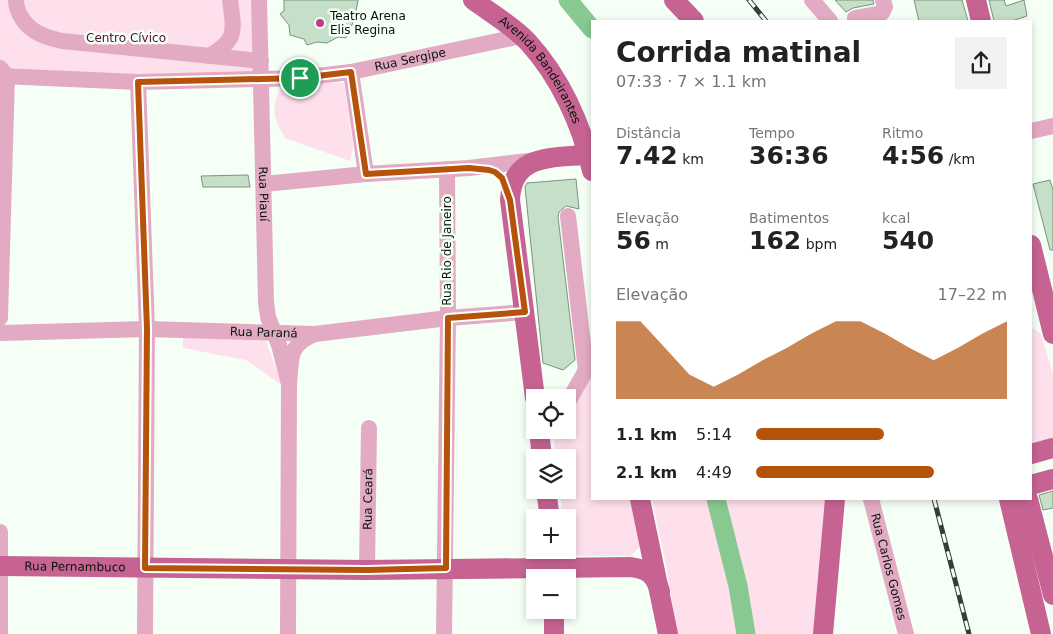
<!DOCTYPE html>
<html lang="pt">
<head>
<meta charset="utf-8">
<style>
  body { margin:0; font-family:"DejaVu Sans",sans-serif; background:#f2f2f2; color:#222; height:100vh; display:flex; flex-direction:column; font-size:19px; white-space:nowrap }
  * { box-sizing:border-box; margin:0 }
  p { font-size:16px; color:#767676 }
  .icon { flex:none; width:28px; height:28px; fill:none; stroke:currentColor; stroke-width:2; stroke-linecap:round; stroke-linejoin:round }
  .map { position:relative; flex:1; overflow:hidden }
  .drawer { position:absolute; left:591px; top:20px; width:441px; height:480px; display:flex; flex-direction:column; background:#fff; border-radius:0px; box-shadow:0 2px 8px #0003 }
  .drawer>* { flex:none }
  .buttons { position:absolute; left:526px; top:389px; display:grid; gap:10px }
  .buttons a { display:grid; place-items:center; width:50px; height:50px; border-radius:0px; background:#fff; box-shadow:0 2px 8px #0003; font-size:25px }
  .pin { position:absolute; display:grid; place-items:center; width:42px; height:42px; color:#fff; margin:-21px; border:2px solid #fff; border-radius:50%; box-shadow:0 1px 5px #0007 }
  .round { display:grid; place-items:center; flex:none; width:52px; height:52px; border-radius:0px; background:#f2f2f2 }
  .head { display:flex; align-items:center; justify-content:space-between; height:85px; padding:0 25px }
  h1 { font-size:28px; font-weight:800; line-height:38px }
  .metrics { display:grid; grid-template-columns:repeat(3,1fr); gap:8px; height:85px; padding:5px 25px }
  .metrics div { display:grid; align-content:center }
  .metrics b { font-size:25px; font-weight:800 }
  .metrics small { font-size:14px; font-weight:400 }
  .metrics p { font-size:14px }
  .chart { height:140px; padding:10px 25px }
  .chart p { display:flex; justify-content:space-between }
  .chart svg { width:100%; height:90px; margin-top:5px; fill:#b45309; opacity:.7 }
  ul { padding:0 25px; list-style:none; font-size:16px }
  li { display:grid; grid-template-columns:80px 60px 1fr; align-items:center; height:38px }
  li i { height:12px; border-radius:6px; background:#b45309 }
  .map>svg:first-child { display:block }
  .green { fill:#fde0ec }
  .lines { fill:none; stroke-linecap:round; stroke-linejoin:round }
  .river { stroke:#88c891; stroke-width:19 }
  .building { fill:#c5dfc8; stroke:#7c947f }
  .minor { stroke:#e3abc3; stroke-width:16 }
  .major { stroke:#c66393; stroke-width:20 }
  .rail-casing { stroke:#353e36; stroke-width:5 }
  .rail { stroke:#f5fff6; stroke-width:3; stroke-dasharray:9; stroke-linecap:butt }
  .route-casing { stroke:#fff; stroke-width:10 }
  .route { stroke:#b45309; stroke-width:6 }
  .poi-dot { fill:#c03d83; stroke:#f5fff6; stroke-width:2 }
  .labels { text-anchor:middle; stroke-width:5; stroke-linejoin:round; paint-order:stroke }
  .poi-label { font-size:12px; fill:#0a130b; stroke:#f5fff6; text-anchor:start }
  .park-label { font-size:12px; fill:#520f34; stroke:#f5fff6 }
  .street-label { font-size:12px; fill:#0a130b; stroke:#f5fff6 }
</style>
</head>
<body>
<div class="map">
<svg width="1053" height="634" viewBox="0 0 1053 634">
  <rect width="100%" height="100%" fill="#f5fff6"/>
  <g class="green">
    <path d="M0 0H251L253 72 138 77 5 72 0 66Z"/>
    <path d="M330 83H344L353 147 350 161 285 138C274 119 270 108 281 88Z"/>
    <path d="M1031 327 1041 334 1053 375V440L1033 444 1031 443Z"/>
    <path d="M183 337 266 341 282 385 246 360 183 348Z"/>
    <path d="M590 376H592V499H631L641 543 639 548 630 556H580L573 554 568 549V518L562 517 560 490H568V458L556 457 554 439 555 430H568V410Z"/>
    <path d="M652 499H831L817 634H677L666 565Z"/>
  </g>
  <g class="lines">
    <g class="river">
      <path d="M568 0 592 29"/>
      <path d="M716 499 738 586 746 634"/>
    </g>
  </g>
  <g class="building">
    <path d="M284 0H358L355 18 346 38 338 37 327 43 317 42 307 45 304 39 290 35 289 25 280 14 284 11Z"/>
    <path d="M835 0H873L874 4 853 8 846 12Z"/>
    <path d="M914 0H962L968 21H919Z"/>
    <path d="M989 0H1004L1006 6 1024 0 1027 16 1012 21H994Z"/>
    <path d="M248 175 250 187H203L201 176Z"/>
    <path d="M576 179 579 209 566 206 559 212 558 217 575 360 563 370 543 363 525 187 527 183Z"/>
    <path d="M1050 180 1053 190V250H1050L1033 184Z"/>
    <path d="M1053 491V508L1043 510 1039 495Z"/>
  </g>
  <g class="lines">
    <g class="minor">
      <path d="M16 0C16 13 26 27 38 33 45 37 54 39 62 41L261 61"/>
      <path id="s1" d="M259 0 266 302 268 317 279 345 289 384"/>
      <path d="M812 0 830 21"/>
      <path d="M855 18 882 13 885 7 883 0"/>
      <path d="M209 56C238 40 234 30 230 0"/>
      <path d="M351 72 366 174"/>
      <path id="s2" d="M0 76 138 82 300 78 351 72 521 36"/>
      <path d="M138 82 147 329 145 634"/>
      <path d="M1031 131 1053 126"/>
      <path d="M264 184 366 174 469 168 536 160"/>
      <path d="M0 318 7 76 0 68"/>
      <path id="s3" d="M0 333 147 329 315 334 448 318 525 312"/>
      <path d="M568 402 586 370 568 216"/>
      <path id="s4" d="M871 499 906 634"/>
      <path d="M0 532V634"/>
      <path id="s5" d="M367 570 369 428"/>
      <path d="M288 634 289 384C292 357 287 346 315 334"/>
      <path d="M444 634 448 318 447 169"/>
    </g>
    <g class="major">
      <path id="s6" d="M473 0C491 13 513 26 528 42 560 77 582 125 592 171"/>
      <path d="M674 0 694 21"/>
      <path d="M976 0 981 21"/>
      <path d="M1031 245 1053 334"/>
      <path d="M535 398 510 200C512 151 556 159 592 154"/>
      <path d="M539 430 542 458"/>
      <path d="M1031 454 1053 448"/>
      <path d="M1031 485 1053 479"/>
      <path d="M546 490 550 518"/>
      <path d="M640 499 668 634"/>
      <path d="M1009 499 1041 634"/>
      <path d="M1028 499 1053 595"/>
      <path d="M553 550 555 578"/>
      <path id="s7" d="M0 566 367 570 631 567C649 570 654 574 660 591"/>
      <path d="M554 634V610"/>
      <path d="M823 634 835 499"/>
    </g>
    <defs>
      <g id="rail">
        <path d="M749 0 766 21"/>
        <path d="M934 499 969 634"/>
      </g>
    </defs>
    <use href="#rail" class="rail-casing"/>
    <use href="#rail" class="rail"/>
  </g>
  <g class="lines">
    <defs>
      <path id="route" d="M351 72 366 174 469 168 489 170 495 172 502 178 510 200 525 312 448 318 446 568 367 570 145 568 147 329 138 82 300 78Z"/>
    </defs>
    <use href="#route" class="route-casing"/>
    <use href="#route" class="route"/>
  </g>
  <circle class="poi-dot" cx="320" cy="23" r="5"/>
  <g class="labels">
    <g class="poi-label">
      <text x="330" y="20">Teatro Arena<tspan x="330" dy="14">Elis Regina</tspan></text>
    </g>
    <g class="park-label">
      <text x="126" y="42">Centro Cívico</text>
    </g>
    <g class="street-label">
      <text dy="4" stroke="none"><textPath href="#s2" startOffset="412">Rua Sergipe</textPath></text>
      <text dy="4" stroke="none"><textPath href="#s6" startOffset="99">Avenida Bandeirantes</textPath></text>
      <text dy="4" stroke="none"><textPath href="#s1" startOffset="194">Rua Piauí</textPath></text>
      <text transform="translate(447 251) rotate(-90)" y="4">Rua Rio de Janeiro</text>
      <text dy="4" stroke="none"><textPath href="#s3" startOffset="264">Rua Paraná</textPath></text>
      <text dy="4" stroke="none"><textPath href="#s5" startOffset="71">Rua Ceará</textPath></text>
      <text dy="4" stroke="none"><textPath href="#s4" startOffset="70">Rua Carlos Gomes</textPath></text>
      <text dy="4" stroke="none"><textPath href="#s7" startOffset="75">Rua Pernambuco</textPath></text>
    </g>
  </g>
</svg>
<div class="buttons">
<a><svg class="icon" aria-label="locate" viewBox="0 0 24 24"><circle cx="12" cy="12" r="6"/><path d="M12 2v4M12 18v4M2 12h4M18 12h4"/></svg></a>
<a><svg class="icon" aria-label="layers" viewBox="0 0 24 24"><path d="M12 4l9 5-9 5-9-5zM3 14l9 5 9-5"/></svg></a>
<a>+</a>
<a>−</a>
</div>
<div class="pin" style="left:300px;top:78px;background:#1e9e55"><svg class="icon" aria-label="arrive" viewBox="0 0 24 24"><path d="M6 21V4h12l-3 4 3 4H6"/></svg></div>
<section class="drawer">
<div class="head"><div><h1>Corrida matinal</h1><p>07:33 · 7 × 1.1 km</p></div><a class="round"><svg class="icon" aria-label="share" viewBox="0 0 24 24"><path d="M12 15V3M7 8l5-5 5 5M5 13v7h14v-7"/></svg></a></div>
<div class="metrics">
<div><p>Distância</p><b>7.42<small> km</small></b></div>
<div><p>Tempo</p><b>36:36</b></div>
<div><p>Ritmo</p><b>4:56<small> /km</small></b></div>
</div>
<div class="metrics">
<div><p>Elevação</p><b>56<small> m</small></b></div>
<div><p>Batimentos</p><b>162<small> bpm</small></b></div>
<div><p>kcal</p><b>540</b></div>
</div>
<div class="chart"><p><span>Elevação</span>17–22 m</p>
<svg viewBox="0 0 160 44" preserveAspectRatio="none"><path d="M0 44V6L10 6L20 19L30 32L40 38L50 32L60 25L70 19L80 12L90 6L100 6L110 12L120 19L130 25L140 19L150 12L160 6V44z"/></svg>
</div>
<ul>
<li><b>1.1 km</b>5:14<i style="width:51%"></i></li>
<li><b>2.1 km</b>4:49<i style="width:71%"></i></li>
</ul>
</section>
</div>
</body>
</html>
